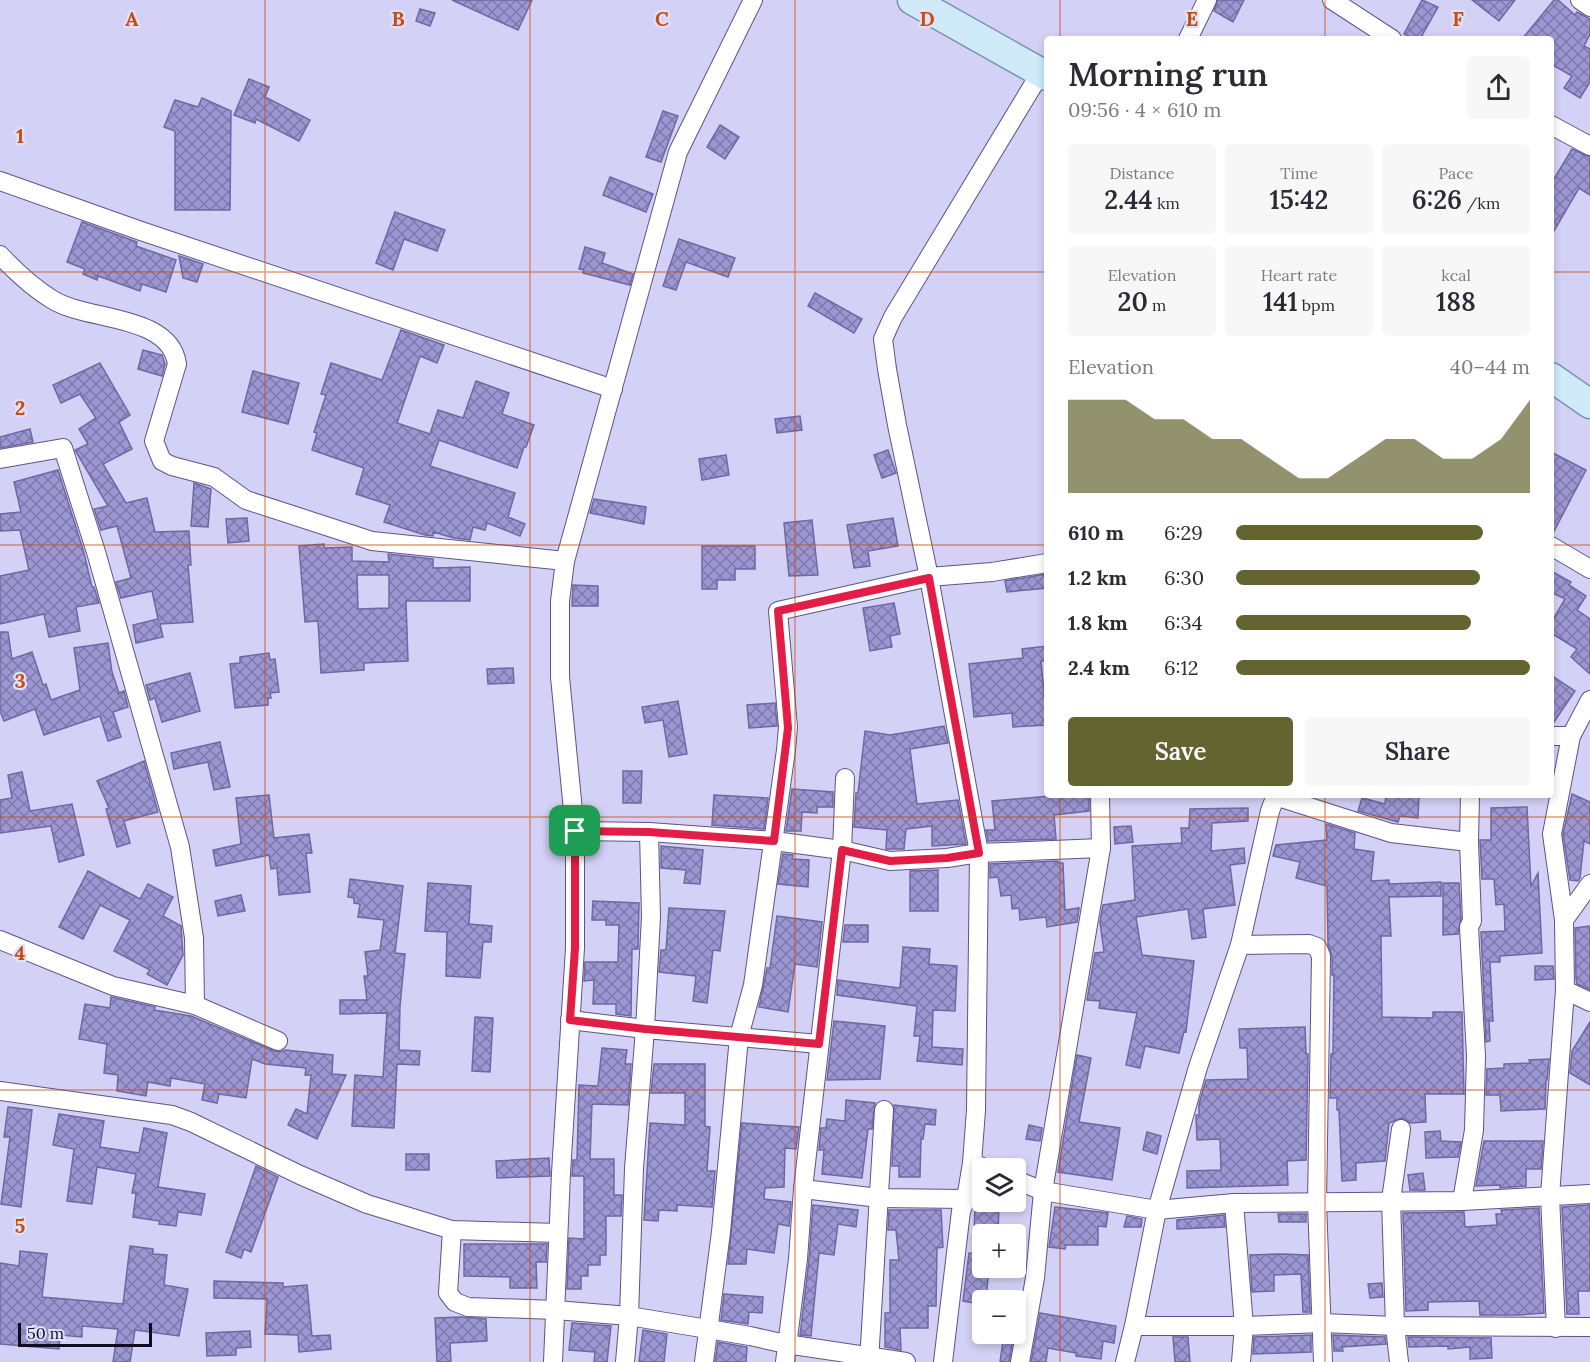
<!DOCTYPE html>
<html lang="en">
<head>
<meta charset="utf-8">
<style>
  body { margin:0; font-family:Lora,serif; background:#f7f7f7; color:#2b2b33; height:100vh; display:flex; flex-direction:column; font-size:22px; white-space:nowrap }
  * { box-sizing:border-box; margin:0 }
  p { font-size:20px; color:#7c7c81 }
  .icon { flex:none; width:33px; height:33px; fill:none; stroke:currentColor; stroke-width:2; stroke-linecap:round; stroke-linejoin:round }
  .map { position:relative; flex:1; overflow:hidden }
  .sheet { position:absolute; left:1044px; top:36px; width:510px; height:762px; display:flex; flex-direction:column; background:#fff; border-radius:6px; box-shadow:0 3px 9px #0003 }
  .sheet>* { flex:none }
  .controls { position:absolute; left:972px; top:1158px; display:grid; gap:12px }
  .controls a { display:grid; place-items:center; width:54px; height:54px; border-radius:6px; background:#fff; box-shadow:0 3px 9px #0003; font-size:30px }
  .scale { position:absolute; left:18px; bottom:15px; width:134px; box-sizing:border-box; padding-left:6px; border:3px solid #0f0b21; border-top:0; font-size:16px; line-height:21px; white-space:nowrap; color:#0f0b21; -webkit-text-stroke:4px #e1e0fa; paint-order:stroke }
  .pin { position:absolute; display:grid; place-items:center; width:51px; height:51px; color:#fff; margin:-26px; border-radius:12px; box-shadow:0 3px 9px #0006 }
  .round { display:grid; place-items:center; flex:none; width:63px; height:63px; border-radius:6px; background:#f7f7f7 }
  .summary { display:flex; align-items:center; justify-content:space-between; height:102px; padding:0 24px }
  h1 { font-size:33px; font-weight:600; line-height:45px }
  .figures { display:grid; grid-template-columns:repeat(3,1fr); gap:9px; height:102px; padding:6px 24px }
  .figures div { display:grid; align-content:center; border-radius:6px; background:#f7f7f7; text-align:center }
  .figures b { font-size:26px; font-weight:600 }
  .figures small { font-size:16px; font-weight:400 }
  .figures p { font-size:16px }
  .chart { height:168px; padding:12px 24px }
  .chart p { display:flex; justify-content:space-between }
  .chart svg { width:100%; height:108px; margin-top:6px; fill:#646431; opacity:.7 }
  .button { display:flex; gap:12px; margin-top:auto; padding:12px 24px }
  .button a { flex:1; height:69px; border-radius:6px; background:#646431; color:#fff; font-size:24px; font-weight:600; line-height:69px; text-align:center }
  .button a+a { background:#f7f7f7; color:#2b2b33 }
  ul { padding:0 24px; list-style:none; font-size:20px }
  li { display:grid; grid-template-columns:96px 72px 1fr; align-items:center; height:45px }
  li i { height:15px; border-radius:8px; background:#646431 }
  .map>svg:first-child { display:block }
  .building { fill:url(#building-cross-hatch); stroke:#6f68a2; stroke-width:1.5; fill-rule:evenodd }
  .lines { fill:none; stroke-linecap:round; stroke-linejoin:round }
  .street-casing { stroke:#5b548c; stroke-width:20 }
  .primary-casing { stroke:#7794ab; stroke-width:31 }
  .street { stroke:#fff; stroke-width:18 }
  .primary { stroke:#cfebf9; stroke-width:28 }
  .route-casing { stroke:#fff; stroke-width:12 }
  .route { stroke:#e11d48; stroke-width:8 }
  .grid { fill:none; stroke:#c74d0f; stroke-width:1.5; stroke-opacity:0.55 }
  .grid-label { font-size:20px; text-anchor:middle; font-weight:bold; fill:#c74d0f; stroke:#e1e0fa; stroke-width:4.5; stroke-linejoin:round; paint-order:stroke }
</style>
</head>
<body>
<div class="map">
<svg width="1590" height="1362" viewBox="0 0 1590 1362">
  <defs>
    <pattern id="building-cross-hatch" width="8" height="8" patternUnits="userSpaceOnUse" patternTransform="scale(1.5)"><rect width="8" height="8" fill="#9c96d3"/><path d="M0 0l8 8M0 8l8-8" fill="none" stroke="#7e79ab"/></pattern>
  </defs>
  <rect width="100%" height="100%" fill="#d4d1f7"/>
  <g class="building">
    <path d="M452 0H532L518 30Z"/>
    <path d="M1218 0H1244L1233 22 1214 11Z"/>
    <path d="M1422 0 1438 7 1420 39H1414L1404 34Z"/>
    <path d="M1472 0H1515L1499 21Z"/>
    <path d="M1554 0H1558L1575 15 1577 12 1590 19V34L1584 46 1590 49V82L1580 98 1564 88 1572 76 1551 64V39H1522Z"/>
    <path d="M420 9 435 13 430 26 416 21Z"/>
    <path d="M249 79 269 87 265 97 310 120 299 141 256 119 255 123 234 115Z"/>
    <path d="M202 98 231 111 230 210H175V131L164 127 175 100 198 107Z"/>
    <path d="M663 111 678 116 661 162 646 157Z"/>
    <path d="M720 125 739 137 725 159 707 147Z"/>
    <path d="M1572 149 1590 157V195L1579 188 1551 236V184Z"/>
    <path d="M610 177 653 194 646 212 603 195Z"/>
    <path d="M395 212 445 230 437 251 404 239 393 270 376 263Z"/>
    <path d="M82 222 137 242 136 246 176 260 166 292 142 284 140 291 98 276 97 280 83 274 85 269 67 262Z"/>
    <path d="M679 239 735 258 728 277 686 262 676 290 663 286Z"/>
    <path d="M585 247 605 253 602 263 633 274 630 285 583 273 584 270 579 269Z"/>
    <path d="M179 256 203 264 197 282 183 278Z"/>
    <path d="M815 293 862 319 854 333 808 306Z"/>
    <path d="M401 330 444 345 437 363 420 356 397 423 430 434 438 410 463 418 476 381 509 393 502 414 534 425 526 447H524L517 468 439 440 430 466 515 493 508 517 525 524 520 536 487 523 485 530 473 527 470 540 454 538 433 532V536L425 535 384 522 390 505 356 494 364 468 312 450 317 433 314 432 326 395 321 394 331 363 382 380Z"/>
    <path d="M143 350 162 355 165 364 162 376 138 369Z"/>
    <path d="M100 363 130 415 119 422 132 449 103 464 126 503 147 498 155 532 189 531 191 565H188L193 622 160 624 163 637 136 643 133 625 158 619 152 591 121 598 116 582 131 578 117 526 101 530 94 509 108 506 75 450 88 444 79 429 96 418 80 394 61 403 53 385Z"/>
    <path d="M253 371 299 383 288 424 242 412Z"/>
    <path d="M800 416 802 430 777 433 775 419Z"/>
    <path d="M30 429 33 442 0 448V437Z"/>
    <path d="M888 450 896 473 882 478 874 455Z"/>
    <path d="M1551 452 1586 470 1552 535H1551Z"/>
    <path d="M726 455 729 475 702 480 699 459Z"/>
    <path d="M58 470 84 553 92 587H94L99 603 76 607 80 631 49 637 44 614 0 624V576L29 570 20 530 0 531V514L21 512 14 482Z"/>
    <path d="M194 483 211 489 208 527 191 526Z"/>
    <path d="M594 499 646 507 644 524 590 513Z"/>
    <path d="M247 518 249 541 228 543 226 519Z"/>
    <path d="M893 518 898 546 868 551 870 566 854 568 847 525Z"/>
    <path d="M812 520 818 575 789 576 784 523Z"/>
    <path d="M324 544V548L352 547V561L389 562 388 554 433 559V568L470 567V601H406L408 661 364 663V670L321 673 318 621 305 622 299 546ZM357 575H389V608L358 609Z"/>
    <path d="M702 546H755V569H735V580H717V589H702Z"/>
    <path d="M1551 571 1571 582 1569 585 1586 596 1577 610 1590 619V674L1571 657 1577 649 1551 633V623L1565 599 1551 592Z"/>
    <path d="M1047 574V588L1007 592 1005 581Z"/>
    <path d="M573 585 598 586V606H572Z"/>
    <path d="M894 603 900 634 890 636 892 647 870 651 863 608Z"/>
    <path d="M0 632H8L12 659 32 652 43 685 46 684 51 700 80 690 74 648 108 643 112 672 119 693 124 691 128 707 113 712 121 737 108 741 100 716 44 735 35 709 4 721 0 711Z"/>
    <path d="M1047 646V661H1041L1047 725 1013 727 1012 713 974 717 969 664 1023 658 1022 649Z"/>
    <path d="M269 653 270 660 275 659 279 692 270 693 271 698H268V705L235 708 230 664 240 663V657Z"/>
    <path d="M513 668 514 683 488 684 487 669Z"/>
    <path d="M190 673 200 711 162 722 155 698 150 700 146 685Z"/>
    <path d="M1551 675 1575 691 1552 725H1551Z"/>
    <path d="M678 701 687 754 669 757 663 720 645 723 642 707Z"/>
    <path d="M775 703 777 726 749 728 747 705Z"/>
    <path d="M944 726 948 743 910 749 917 804 958 800 966 844 932 846V826L906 829 904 849H886L887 830 854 827 856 793H858L865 731 890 735Z"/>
    <path d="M220 742 230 787 214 790 208 762 174 769 171 753Z"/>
    <path d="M144 761 158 812 124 821 130 843 117 847 106 809 109 808 97 781Z"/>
    <path d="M623 771H642L641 803H623Z"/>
    <path d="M22 772 30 811 72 804 84 855 59 862 51 826 0 833V800L12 798 8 775Z"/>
    <path d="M792 789 833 792V807H817V813L802 812 801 831H786Z"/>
    <path d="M1572 794 1590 802V844L1584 841 1580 878 1578 881 1570 880 1563 834Z"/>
    <path d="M269 795 274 838 309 834 312 853H306L310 892 279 895 277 868 271 869 269 855 216 866 213 850 241 844 236 798Z"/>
    <path d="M714 795 768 798 764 829 712 825Z"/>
    <path d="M1062 795H1089V811L1054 815 1056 839 988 841 986 830H995L992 801Z"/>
    <path d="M1386 795H1419L1418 818 1400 816 1398 822 1358 811 1362 798 1385 804Z"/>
    <path d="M1527 807 1531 886 1538 873 1542 953 1500 956V962H1490L1493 1021H1489L1490 1041 1486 1042 1481 932 1505 931 1504 904 1496 905 1494 879H1482L1480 840H1491V808Z"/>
    <path d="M1248 808V821L1212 823 1211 851 1244 848 1245 863 1230 865 1235 905 1203 909 1206 937 1192 939 1188 909 1136 917 1142 955 1194 961 1186 1032 1184 1031 1179 1053 1145 1046 1140 1068 1126 1065 1137 1013 1099 1008 1100 1001 1087 1000 1095 953 1104 952 1100 922 1103 905 1135 900 1132 846 1182 843 1181 828H1189L1190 809Z"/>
    <path d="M1326 824 1355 833 1354 849 1374 852 1371 881 1389 880V884L1441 882V896L1389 897 1391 936H1381L1382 1017 1433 1018V1012H1462L1464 1094H1425L1426 1122 1410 1123 1402 1118 1389 1123 1385 1161 1356 1163V1180L1342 1181 1339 1110H1337V1098H1330L1331 1054H1333L1334 975H1332V956L1328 945 1327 886 1296 878 1300 862 1273 856 1276 845 1327 840Z"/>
    <path d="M1131 826 1133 842 1115 844 1114 827Z"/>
    <path d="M661 846 703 850 700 884 684 883 686 870 661 868Z"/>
    <path d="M783 854 793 855 792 859 809 860 808 887 778 884Z"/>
    <path d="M1058 861 1059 863H1063L1065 910 1079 908 1077 922 1047 927 1046 917 1020 920 1019 908 1012 909 1011 895 1001 896 998 877 990 878V864Z"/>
    <path d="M938 870V911H910V871Z"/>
    <path d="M88 871 140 899 148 884 173 897 163 916 181 926 183 955 167 985 147 974 150 970 114 951 130 920 100 905 83 939 59 927Z"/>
    <path d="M350 879 403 886 395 953 405 954 400 1006 399 1050 420 1051 419 1065 397 1064 394 1128 352 1126 355 1075 383 1077 387 1013 340 1014V1000H367L364 976H368L365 952 380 950 384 920 358 917 360 904 354 903V898L348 897Z"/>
    <path d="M428 883 471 886 469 924 492 926 491 942H483L480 978 446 976 447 932 425 931Z"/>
    <path d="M1443 883H1459L1461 919 1458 934 1443 935Z"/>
    <path d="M241 895 245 911 218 916 215 901Z"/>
    <path d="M593 901 639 903 638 949H632L631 1016 616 1014V1004H593L594 980 584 981 585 962H618L619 925H606V920H592Z"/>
    <path d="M669 908 725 911 720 951 713 950 707 1003 693 1001 696 976 659 972 661 950H666Z"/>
    <path d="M777 916 822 922 817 967 795 964 788 1012 759 1007 767 968H770Z"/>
    <path d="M845 925H868V942H843Z"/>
    <path d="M1590 926V990L1577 984 1576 979 1575 928Z"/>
    <path d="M903 947 930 949 929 964 957 966 955 1011 933 1010 932 1047 963 1049 962 1065 917 1061 920 1036H914L917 1006 837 995 838 980 900 988Z"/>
    <path d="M1535 966H1553L1554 979 1535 980Z"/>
    <path d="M111 997 155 1007 154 1010 191 1016 274 1051 280 1052 285 1050 333 1055 332 1074 346 1075 317 1139 288 1125 296 1109 307 1114 311 1075H305L306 1068 265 1064 252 1059 246 1098 219 1094 217 1103 202 1100 205 1084 171 1078 170 1086 148 1082 146 1096 117 1091 118 1075 104 1073 107 1044 79 1039 85 1004 110 1008Z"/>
    <path d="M475 1017 493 1018 490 1072 472 1071Z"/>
    <path d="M834 1021 885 1026 880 1079 827 1080Z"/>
    <path d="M1590 1022V1085L1570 1073 1572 1051Z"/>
    <path d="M1305 1027 1306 1054H1308L1306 1160 1287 1161 1288 1185 1187 1188V1171L1221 1170 1220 1139 1197 1140 1196 1115H1199V1104L1206 1080 1248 1079 1247 1048H1240L1239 1029Z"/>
    <path d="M602 1048 627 1050 625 1064H631L628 1105 592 1104 590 1159H614V1195H622L621 1216H606V1255H600V1265H588V1276H581V1289H567L569 1238 584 1239V1176H572L573 1160H577L579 1085 598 1086Z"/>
    <path d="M1077 1055 1091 1058 1079 1122 1120 1128 1112 1180 1058 1172Z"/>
    <path d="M1549 1059 1547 1080H1546L1545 1109 1501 1111 1500 1095H1486L1487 1069 1504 1068V1064L1530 1063 1529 1060Z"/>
    <path d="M654 1064H705V1126L710 1127 707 1171H715L712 1207 677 1205V1211L659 1210 658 1221 644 1220 650 1123 685 1125V1093H651Z"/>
    <path d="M846 1100 875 1103 872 1129H868L862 1178 822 1174 824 1150H819L821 1128H826L827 1119 845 1121Z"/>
    <path d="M894 1105 936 1110 935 1125 925 1124 923 1139H921L920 1177H899V1166H892Z"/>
    <path d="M8 1107 32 1110 21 1207 1 1204 10 1137H4Z"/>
    <path d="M59 1114 104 1121 100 1147 139 1153 144 1128 167 1133 158 1187 205 1194 201 1215 178 1212 176 1226 159 1224 160 1221 133 1217 136 1193H132L136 1174 97 1167 92 1204 67 1201 74 1149 53 1145Z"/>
    <path d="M742 1123 799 1127 796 1149 785 1148 784 1187 765 1188 764 1199 791 1202 789 1226 778 1224 774 1253 747 1249 746 1264H728Z"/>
    <path d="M1029 1125 1042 1128 1040 1141 1026 1139Z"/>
    <path d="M1440 1131 1441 1141 1461 1142 1458 1157 1426 1158 1425 1132Z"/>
    <path d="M1147 1132 1161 1136 1157 1154 1143 1150Z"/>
    <path d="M1484 1141H1543L1541 1169H1526V1186L1500 1188V1185L1476 1186Z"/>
    <rect x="406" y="1154" width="23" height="16"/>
    <path d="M549 1158 550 1176 497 1178 496 1161Z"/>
    <path d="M256 1166 278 1177 251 1252 244 1249 241 1258 226 1252Z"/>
    <path d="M1423 1173 1425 1190H1410L1408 1175Z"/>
    <path d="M813 1205 858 1210 856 1227 838 1224 834 1255 819 1253 811 1336 800 1335 809 1260Z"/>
    <path d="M999 1205 998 1234H974L975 1206Z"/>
    <path d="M1590 1205V1291H1578L1579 1314H1567L1562 1207Z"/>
    <path d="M1055 1207 1108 1213 1106 1227 1098 1226V1245H1066L1065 1249 1049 1247Z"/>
    <path d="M1539 1208 1544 1313 1518 1315H1480L1479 1301 1428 1302V1310L1406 1311 1403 1213 1464 1212 1465 1227 1497 1225 1496 1214H1502L1501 1210Z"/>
    <path d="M889 1210H941L943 1247 937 1248 936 1306H928V1328H900L901 1350 885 1347V1313H890V1260H899L896 1230H888Z"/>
    <path d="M1278 1214H1306V1222H1279Z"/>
    <path d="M1224 1215 1225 1227 1177 1229V1220Z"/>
    <path d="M1127 1216 1142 1219 1141 1227H1124Z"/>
    <path d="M464 1244H547L546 1262H536L537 1288H510V1277L464 1276Z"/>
    <path d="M130 1246 153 1249V1254L167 1255 164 1285 188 1289 179 1336 135 1330 130 1362H113L118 1329 82 1326V1337L60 1335 59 1349 0 1344V1263L19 1266 20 1251 47 1254 42 1297 123 1304Z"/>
    <path d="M969 1253 982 1255V1268H989L986 1300H982V1304L963 1301Z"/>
    <path d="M1282 1254 1308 1255 1310 1312H1303L1301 1274 1274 1275V1291L1252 1292 1250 1255Z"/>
    <path d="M214 1281 283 1283V1287L307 1285 312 1336 330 1335 331 1349 299 1352 298 1335 265 1334 267 1299 214 1298Z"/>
    <path d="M1382 1283 1383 1297 1370 1298 1368 1284Z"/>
    <path d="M724 1294 763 1297 762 1313 749 1312 748 1324 721 1320Z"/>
    <path d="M1040 1313 1116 1326 1114 1343 1103 1341 1101 1359 1076 1356V1353L1048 1348 1046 1362H1031Z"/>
    <path d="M461 1317 486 1319 487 1341 450 1343 451 1362H437L435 1318Z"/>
    <path d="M572 1323 611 1326 607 1362H594L595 1352 569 1350Z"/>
    <path d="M643 1330 667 1334 664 1362H639Z"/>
    <path d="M250 1331 251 1347 236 1348V1355L207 1356 206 1333Z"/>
    <path d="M1004 1334H1014L1009 1362H1000Z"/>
    <path d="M1311 1335V1352L1253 1354 1254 1337Z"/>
    <path d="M1333 1335 1385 1337 1386 1344 1342 1347 1343 1351H1334Z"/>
    <path d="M1173 1337H1188L1190 1362H1175Z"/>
    <path d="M1408 1337 1491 1338 1492 1358 1470 1359V1347L1448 1349V1346L1409 1347Z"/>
    <path d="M718 1342 747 1347 746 1362H715Z"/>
  </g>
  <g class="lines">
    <defs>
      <g id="street">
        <path d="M1332 0 1392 39"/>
        <path d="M1580 0 1590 7"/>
        <path d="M1188 39 1207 0"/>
        <path d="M1551 125 1590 146"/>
        <path d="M0 181 141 231 613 389"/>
        <path d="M0 255C16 272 33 288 53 300 87 321 170 314 177 364L154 441 162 461 172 466 214 477 246 500 372 541 565 561"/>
        <path d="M0 459 63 448 96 552 180 847 194 938 195 1005"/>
        <path d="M1551 546 1590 569"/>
        <path d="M1551 736H1571"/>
        <path d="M1275 796 1391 833 1469 842"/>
        <path d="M575 831 649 832 774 841 842 850 890 861 947 858 979 853 1101 848"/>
        <path d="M1564 920 1590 884"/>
        <path d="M0 940 113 986 195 1005 278 1041"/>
        <path d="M1240 945 1309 944 1317 947 1321 956 1317 1203 1323 1362"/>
        <path d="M1565 990 1590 1002"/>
        <path d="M570 1020 645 1029 819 1044"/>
        <path d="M0 1091 172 1115 191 1122 300 1175 367 1204 452 1230 558 1233"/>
        <path d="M985 1168 972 1163 976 1110 979 853 929 577 897 425 887 369 883 339 893 317 1041 72"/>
        <path d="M1016 1180 1043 1191 1157 1210 1234 1203 1462 1201 1590 1194"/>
        <path d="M803 1189 879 1198 966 1199 972 1163"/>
        <path d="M1462 1201 1474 1130 1476 1056 1469 927 1472 921 1469 842 1470 795"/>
        <path d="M1234 1203 1244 1326 1241 1362"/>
        <path d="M452 1230 448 1293 455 1302 468 1307 556 1310 629 1316 750 1336 786 1344 906 1362"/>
        <path d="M1134 1326H1244L1322 1323 1395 1326 1590 1327"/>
        <path d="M1556 1328 1550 1196 1565 990 1564 920 1552 834 1571 736 1590 700"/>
        <path d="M553 1362 561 1173 575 948V831L560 677V601L565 561 678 152 753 0"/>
        <path d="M625 1362 629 1316 634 1168 645 1029 651 917 649 832"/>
        <path d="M704 1362 721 1232 739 1037 753 985 786 750 788 727 778 611 929 577 992 572 1047 563"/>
        <path d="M785 1362 798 1259 803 1189 842 850 845 778"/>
        <path d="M869 1362 884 1110"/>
        <path d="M943 1362 961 1211 966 1199"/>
        <path d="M1020 1362 1035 1278 1043 1191 1101 848 1100 795"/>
        <path d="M1125 1362 1134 1326 1157 1210 1198 1067 1240 945 1270 811 1276 795"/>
        <path d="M1399 1362 1395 1326 1391 1200 1401 1129"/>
      </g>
      <g id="primary">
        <path d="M912 0 1047 76"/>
        <path d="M1551 377 1590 404"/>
      </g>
    </defs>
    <use href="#street" class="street-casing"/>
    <use href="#primary" class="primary-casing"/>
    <use href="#street" class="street"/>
    <use href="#primary" class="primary"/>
  </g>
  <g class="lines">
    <defs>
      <path id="route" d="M929 578 979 853 947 858 890 861 842 850 819 1044 645 1029 570 1020 575 948V831L649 832 774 841 788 728 778 611Z"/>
    </defs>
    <use href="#route" class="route-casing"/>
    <use href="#route" class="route"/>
  </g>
  <path class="grid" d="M265 0V1362M530 0V1362M795 0V1362M1060 0V39M1325 0V39M0 272H1047M1551 272H1590M0 545H1047M1551 545H1590M1060 795V1362M1325 795V1362M0 817H1590M0 1090H1590"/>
  <g class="grid-label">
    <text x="132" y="26">A</text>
    <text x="398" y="26">B</text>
    <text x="662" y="26">C</text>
    <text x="927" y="26">D</text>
    <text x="1192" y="26">E</text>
    <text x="1458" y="26">F</text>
    <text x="20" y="143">1</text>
    <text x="20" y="415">2</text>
    <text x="20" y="688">3</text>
    <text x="20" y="960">4</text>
    <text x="20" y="1233">5</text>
  </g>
</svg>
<div class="controls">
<a><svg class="icon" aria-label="layers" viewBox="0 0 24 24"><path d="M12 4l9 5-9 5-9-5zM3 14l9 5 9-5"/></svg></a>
<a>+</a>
<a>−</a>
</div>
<div class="scale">50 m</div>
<div class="pin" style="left:575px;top:831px;background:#1e9e55"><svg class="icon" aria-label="arrive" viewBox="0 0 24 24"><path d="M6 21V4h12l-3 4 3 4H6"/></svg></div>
<section class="sheet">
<div class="summary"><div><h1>Morning run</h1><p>09:56 · 4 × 610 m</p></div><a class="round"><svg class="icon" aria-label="share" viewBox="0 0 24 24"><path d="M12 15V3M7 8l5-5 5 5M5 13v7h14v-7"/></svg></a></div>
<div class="figures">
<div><p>Distance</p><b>2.44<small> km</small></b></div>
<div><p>Time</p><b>15:42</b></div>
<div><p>Pace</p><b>6:26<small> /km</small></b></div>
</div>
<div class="figures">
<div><p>Elevation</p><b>20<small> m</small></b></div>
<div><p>Heart rate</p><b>141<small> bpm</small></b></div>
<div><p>kcal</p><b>188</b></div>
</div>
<div class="chart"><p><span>Elevation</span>40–44 m</p>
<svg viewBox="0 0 160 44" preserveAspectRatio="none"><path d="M0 44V6L10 6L20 6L30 14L40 14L50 22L60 22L70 30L80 38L90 38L100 30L110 22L120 22L130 30L140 30L150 22L160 6V44z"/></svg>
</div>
<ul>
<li><b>610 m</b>6:29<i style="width:84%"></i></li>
<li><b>1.2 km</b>6:30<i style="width:83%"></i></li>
<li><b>1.8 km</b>6:34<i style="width:80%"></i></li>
<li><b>2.4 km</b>6:12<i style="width:100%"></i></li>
</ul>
<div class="button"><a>Save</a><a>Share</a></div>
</section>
</div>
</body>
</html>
